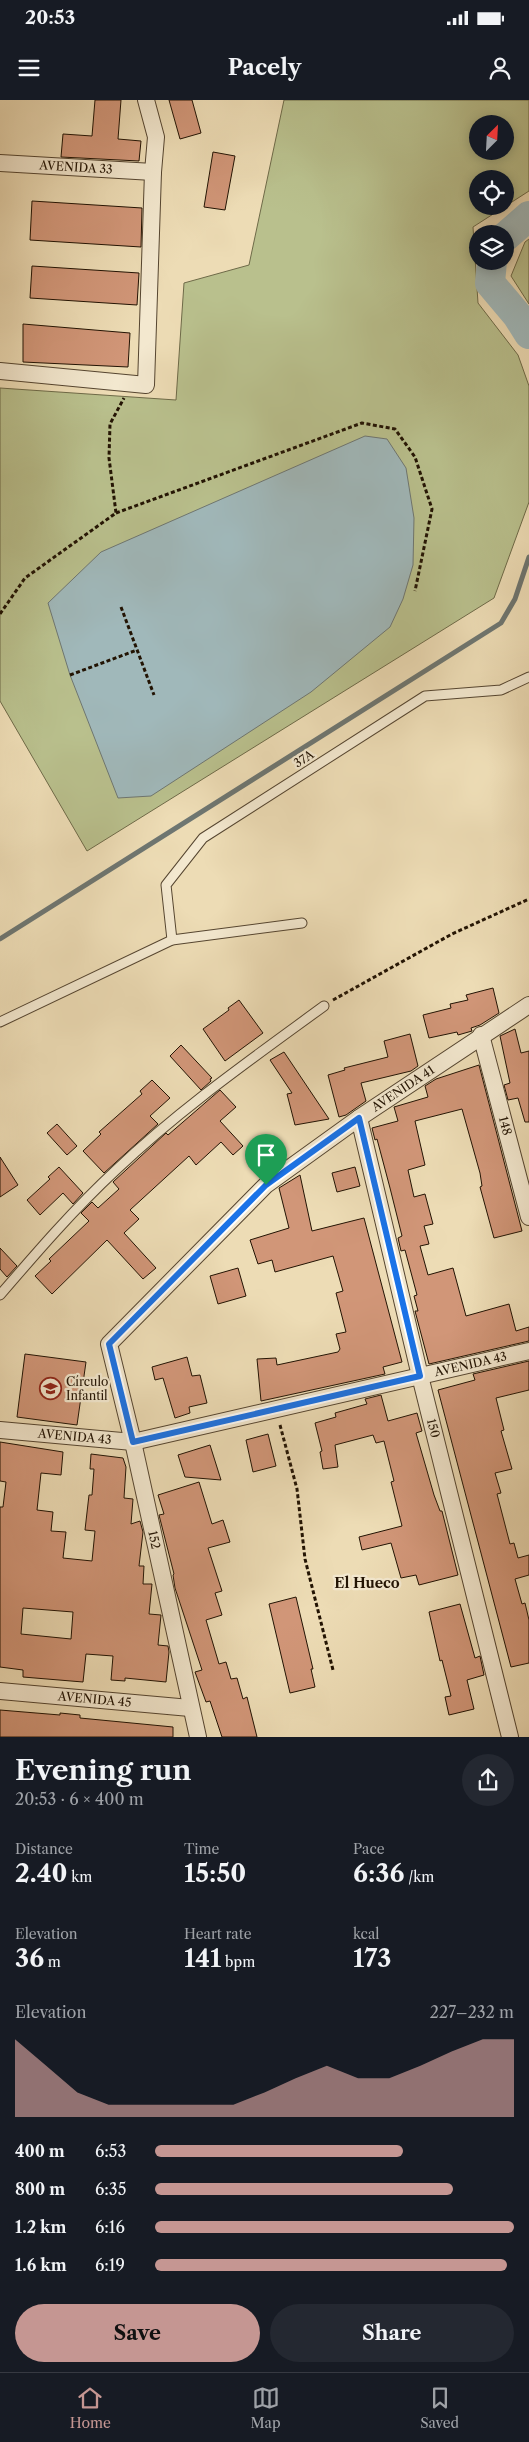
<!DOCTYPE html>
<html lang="en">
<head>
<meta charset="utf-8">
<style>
  body { margin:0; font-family:"Libre Caslon Text",serif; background:#242831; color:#f1f3f6; height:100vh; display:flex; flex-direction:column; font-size:19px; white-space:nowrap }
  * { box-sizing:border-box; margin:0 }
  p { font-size:16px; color:#9ea1a6 }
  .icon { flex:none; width:28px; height:28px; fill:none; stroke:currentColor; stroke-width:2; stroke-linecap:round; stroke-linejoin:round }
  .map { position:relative; height:1637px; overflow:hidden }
  .sheet { display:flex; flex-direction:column; background:#171b24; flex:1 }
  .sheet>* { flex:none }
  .needle { width:32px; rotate:24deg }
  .buttons { position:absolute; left:469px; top:15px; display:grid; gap:10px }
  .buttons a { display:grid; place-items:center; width:45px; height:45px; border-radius:50%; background:#171b24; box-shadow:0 2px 12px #0003; font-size:25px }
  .pin { position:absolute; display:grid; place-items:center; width:42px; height:42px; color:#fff; margin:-51px -21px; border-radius:50% 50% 50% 0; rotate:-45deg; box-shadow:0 0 5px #0007 }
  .pin .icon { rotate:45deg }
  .round { display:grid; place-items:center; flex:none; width:52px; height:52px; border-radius:26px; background:#242831 }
  .overview { display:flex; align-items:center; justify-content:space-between; height:85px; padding:0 15px }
  h1 { font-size:28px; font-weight:800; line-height:38px }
  .figures { display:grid; grid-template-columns:repeat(3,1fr); gap:8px; height:85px; padding:5px 15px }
  .figures div { display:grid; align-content:center }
  .figures b { font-size:25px; font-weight:800 }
  .figures small { font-size:14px; font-weight:400 }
  .figures p { font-size:14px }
  .chart { height:140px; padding:10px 15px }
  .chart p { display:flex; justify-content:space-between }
  .chart svg { width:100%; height:90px; margin-top:5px; fill:#c59692; opacity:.7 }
  .primary-button { display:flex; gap:10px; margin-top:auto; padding:10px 15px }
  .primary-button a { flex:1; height:58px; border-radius:30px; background:#c59692; color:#111; font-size:20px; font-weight:800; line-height:58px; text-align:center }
  .primary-button a+a { background:#242831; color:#f1f3f6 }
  ul { padding:0 15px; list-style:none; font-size:16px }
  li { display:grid; grid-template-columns:80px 60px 1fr; align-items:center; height:38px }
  li i { height:12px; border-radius:6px; background:#c59692 }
  .status { display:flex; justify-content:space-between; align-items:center; height:35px; padding:0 25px; background:#171b24; direction:ltr }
  .status svg { height:14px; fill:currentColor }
  header { display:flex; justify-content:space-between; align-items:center; height:65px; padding:0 15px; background:#171b24; font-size:22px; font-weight:800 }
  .menu { display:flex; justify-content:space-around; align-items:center; height:70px; border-top:1px solid #363941; background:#171b24; font-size:14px; color:#9ea1a6 }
  .menu a { display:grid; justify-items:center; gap:2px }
  .menu .active { color:#c59692 }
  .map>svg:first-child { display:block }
  .green { fill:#b9c08d; stroke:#6e6a48; fill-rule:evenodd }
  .water { fill:#a0b8ba; stroke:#6e7671 }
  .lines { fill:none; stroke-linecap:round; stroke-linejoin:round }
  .stream { stroke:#6e7671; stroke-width:5 }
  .river { stroke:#a0b8ba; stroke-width:30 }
  .building { fill:#d19678; stroke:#221303; fill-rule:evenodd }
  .service-casing { stroke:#554530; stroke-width:11 }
  .minor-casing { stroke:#554530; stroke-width:18 }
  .path { stroke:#221303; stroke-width:3; stroke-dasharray:4 2.5; stroke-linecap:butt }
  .service { stroke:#f3e8cf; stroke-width:9 }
  .minor { stroke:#f3e8cf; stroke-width:16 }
  .route-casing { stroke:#fff; stroke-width:10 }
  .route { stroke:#1a73e8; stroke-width:6 }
  .labels { text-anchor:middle; stroke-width:4.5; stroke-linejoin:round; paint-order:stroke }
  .street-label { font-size:12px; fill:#221303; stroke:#f3e8cf }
  .poi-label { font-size:12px; fill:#221303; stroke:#f3e8cf; text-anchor:start }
  .neighbourhood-label { font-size:14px; font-weight:bold; fill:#221303; stroke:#f3e8cf }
</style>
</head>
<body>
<div class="status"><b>20:53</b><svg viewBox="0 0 49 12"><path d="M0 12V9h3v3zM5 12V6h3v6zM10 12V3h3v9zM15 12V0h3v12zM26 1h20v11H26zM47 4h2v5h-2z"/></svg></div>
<header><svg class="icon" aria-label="menu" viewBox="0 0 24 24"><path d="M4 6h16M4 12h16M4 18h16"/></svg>Pacely<svg class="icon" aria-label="person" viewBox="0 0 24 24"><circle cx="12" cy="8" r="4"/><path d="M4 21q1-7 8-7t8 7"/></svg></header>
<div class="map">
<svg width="529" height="1637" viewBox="0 0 529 1637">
  <rect width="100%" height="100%" fill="#eddcb5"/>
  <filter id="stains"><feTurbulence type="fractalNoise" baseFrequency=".004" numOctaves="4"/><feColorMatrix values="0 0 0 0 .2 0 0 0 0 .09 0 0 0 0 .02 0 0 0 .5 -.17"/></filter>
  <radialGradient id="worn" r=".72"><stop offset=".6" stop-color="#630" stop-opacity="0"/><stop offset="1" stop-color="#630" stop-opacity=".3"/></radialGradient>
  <g class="green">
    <path d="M284 0H529V91L473 127 478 203 518 255 529 286V402L494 498 87 751 0 601V288L176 300 184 183 249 165ZM478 24H505V51H478ZM478 79H505V106H478Z"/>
    <path d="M529 139V204L511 176 525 142Z"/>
  </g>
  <path class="water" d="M365 336 387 339 406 368 414 418 413 465 403 499 390 527 311 592 151 696 118 698 70 575 48 503 101 452Z"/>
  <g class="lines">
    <path class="stream" d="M0 839 501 523 515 499 529 457"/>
    <g class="river">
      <path d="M505 137 529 116"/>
      <path d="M492 161 490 183 517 215 529 234"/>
    </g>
  </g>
  <g class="building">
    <path d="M95 0H121L118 39 141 41 139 61 61 57 63 34 92 36Z"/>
    <path d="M169 0H192L201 33 180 39Z"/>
    <path d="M213 52 235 56 225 110 204 107Z"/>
    <path d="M32 101 142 108 141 147 30 140Z"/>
    <path d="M32 166 139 173 137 205 30 198Z"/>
    <path d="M23 224 130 233 128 267 23 262Z"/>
    <path d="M493 888 499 913 480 925 471 928 472 931 458 935 457 932 429 938 423 915 451 908 450 904 468 900 466 895Z"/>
    <path d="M239 900 263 933 225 961 203 929 229 910 228 908Z"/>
    <path d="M515 929 521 953 529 951V1022H525L518 998 508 1000 504 985 510 983 500 936Z"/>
    <path d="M410 934 418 966 411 971 361 983 366 1001 346 1015 339 1017 328 975 345 970 344 968 388 957 384 941Z"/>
    <path d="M181 945 212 978 210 979 211 981 201 990 170 956Z"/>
    <path d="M284 952 329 1019 295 1025 287 994 292 993 270 960Z"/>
    <path d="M479 965 522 1131 494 1138 480 1087 482 1086 480 1073 462 1009 415 1021 425 1065 408 1070 414 1097 425 1094 433 1124 424 1126 429 1144 420 1146 428 1175 453 1168 466 1216 509 1204 516 1231 529 1227V1241L429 1264 415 1211H418L414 1196 417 1195 405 1150 401 1151 398 1138 402 1136 390 1088 377 1039 375 1040 372 1028 398 1021 394 1007 428 997 425 986 436 979Z"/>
    <path d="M152 980 170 998 150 1016 158 1024 104 1073 83 1051 101 1034 99 1032 142 994 140 991Z"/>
    <path d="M220 990 236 1007 220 1021 243 1046 233 1055 221 1042 196 1065 189 1056 130 1110 139 1119 124 1133 156 1168 143 1179 107 1140 52 1194 35 1176 51 1161 49 1159 89 1121 81 1113 92 1102 98 1108 119 1089 113 1082 166 1033 168 1035Z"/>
    <path d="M57 1024 77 1046 67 1055 47 1033Z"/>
    <path d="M0 1057 18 1085 0 1097Z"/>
    <path d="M59 1067 83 1093 73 1104 63 1093 40 1115 27 1100 50 1079 48 1077Z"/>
    <path d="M355 1067 360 1086 337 1092 332 1073Z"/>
    <path d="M300 1075 312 1131 364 1118 402 1262 383 1267 385 1274 261 1301 257 1259 276 1258 277 1265 338 1252 340 1249 336 1234 346 1232 336 1193 343 1191 333 1156 275 1172 272 1160 258 1164 250 1140 289 1128 279 1088Z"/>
    <path d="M0 1148 17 1166 7 1177 0 1169Z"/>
    <path d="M238 1168 246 1196 218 1204 210 1176Z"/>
    <path d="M25 1254 86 1262 77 1325 17 1317Z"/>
    <path d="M187 1257 192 1276 200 1275 207 1303 189 1307 190 1313 175 1318 163 1278 155 1280 152 1267Z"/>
    <path d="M529 1261V1290L496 1298 504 1330 501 1331 512 1369 495 1373 501 1393 497 1394 510 1444 514 1443 518 1458 529 1455V1475L515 1479 522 1504 525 1503 529 1520V1563L511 1567 438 1290 475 1280 473 1274Z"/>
    <path d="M381 1295 388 1321 417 1313 422 1331 416 1333 434 1395 440 1411H442L458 1475 419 1485 416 1475 401 1478 391 1443 362 1450 359 1437 402 1426 391 1382 394 1381 384 1341 376 1343 373 1335 335 1345 338 1367 323 1369 320 1352 322 1351 315 1323 336 1317 335 1313 367 1304 365 1299Z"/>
    <path d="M268 1334 276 1366 253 1372 246 1340Z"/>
    <path d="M0 1342 63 1352 61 1375 41 1373 37 1410 53 1412 51 1431 66 1432 63 1458 92 1461 95 1431 85 1430 89 1395H92L94 1369H90L91 1354 123 1358 126 1367 124 1398 133 1399 131 1424 140 1421 143 1432 139 1466H144L143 1484H152L149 1514 161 1515 158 1545 168 1546 169 1552 166 1582 125 1578V1581L111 1580 113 1556 86 1554 83 1582 23 1577V1570L0 1567V1407H3L6 1382 0 1381ZM23 1508 73 1512 71 1539 21 1534Z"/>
    <path d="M210 1345 221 1380 185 1377 178 1355Z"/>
    <path d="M199 1382 212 1424 223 1420 230 1442 208 1448 222 1491 215 1493 222 1515 206 1520 219 1564 226 1562 231 1579 237 1578 243 1599 247 1597 257 1637H222L210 1601 206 1602 195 1572 202 1570 175 1488 173 1475 174 1474 159 1415 164 1414 158 1395Z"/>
    <path d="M296 1497 313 1569H311L315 1587 290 1593 269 1504Z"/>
    <path d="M460 1504 475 1558 480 1556 484 1575 467 1580 474 1609 449 1615 445 1597 451 1596 442 1560 440 1561 429 1512Z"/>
    <path d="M0 1610 60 1615V1613L80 1615V1618L173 1627V1637H0Z"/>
  </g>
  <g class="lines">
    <defs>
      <g id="service">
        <path d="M172 840 166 785 203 738 425 596 501 590 529 577"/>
        <path d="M0 922 172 840 302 823"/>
        <path d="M0 1195C37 1152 74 1109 116 1070 180 1009 253 958 324 906"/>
      </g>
      <g id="minor">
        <path id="s1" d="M0 63 153 72"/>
        <path d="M0 271 146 285 153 72 156 37 146 0"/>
        <path id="s2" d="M481 935 529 1117"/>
        <path id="s3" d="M359 1018 420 1276 510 1637"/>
        <path id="s4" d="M0 1330 133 1342 529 1251"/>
        <path id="s5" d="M0 1591 190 1608"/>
        <path id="s6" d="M198 1637 133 1342 109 1244 266 1085 359 1018 529 905"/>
      </g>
    </defs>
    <use href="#service" class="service-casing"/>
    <use href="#minor" class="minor-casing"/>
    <g class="path">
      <path d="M116 413 362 323 395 329 415 357 432 409 415 491"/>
      <path d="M121 507 154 595"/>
      <path d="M0 514 25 478 116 413 109 358 110 324 124 298"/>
      <path d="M70 575 137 550"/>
      <path d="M333 900 452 834 529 799"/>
      <path d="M280 1325 297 1389 305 1459 333 1570"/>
    </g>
    <use href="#service" class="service"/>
    <use href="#minor" class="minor"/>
  </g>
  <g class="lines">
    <defs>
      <path id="route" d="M359 1018 420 1276 133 1342 109 1244 266 1085Z"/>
    </defs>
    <use href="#route" class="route-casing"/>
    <use href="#route" class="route"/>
  </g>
  <defs>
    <symbol id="school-ring" viewBox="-11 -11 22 22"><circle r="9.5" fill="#f3e8cf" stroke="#8f2418" stroke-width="1.5"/><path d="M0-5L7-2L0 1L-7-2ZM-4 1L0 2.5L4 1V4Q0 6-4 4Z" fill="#8f2418"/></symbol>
  </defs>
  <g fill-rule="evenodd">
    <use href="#school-ring" x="38" y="1276" width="25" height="25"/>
  </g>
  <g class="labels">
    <g class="street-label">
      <text dy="4" stroke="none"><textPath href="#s1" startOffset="76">AVENIDA 33</textPath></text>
      <text transform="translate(304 659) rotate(-33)" y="4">37A</text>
      <text dy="4" stroke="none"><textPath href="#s6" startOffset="794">AVENIDA 41</textPath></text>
      <text dy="4" stroke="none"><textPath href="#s2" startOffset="94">148</textPath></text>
      <text dy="4" stroke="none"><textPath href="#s4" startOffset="480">AVENIDA 43</textPath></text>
      <text dy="4" stroke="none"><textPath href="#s3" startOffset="319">150</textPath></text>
      <text dy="4" stroke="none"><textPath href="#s4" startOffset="75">AVENIDA 43</textPath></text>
      <text transform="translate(154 1440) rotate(78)" y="4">152</text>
      <text dy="4" stroke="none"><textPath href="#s5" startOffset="95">AVENIDA 45</textPath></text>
    </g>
    <g class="poi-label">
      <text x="66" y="1286">Círculo<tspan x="66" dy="14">Infantil</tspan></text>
    </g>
    <g class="neighbourhood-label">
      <text x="367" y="1488">El Hueco</text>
    </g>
  </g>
  <rect width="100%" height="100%" filter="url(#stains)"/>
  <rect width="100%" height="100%" fill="url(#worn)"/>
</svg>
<div class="buttons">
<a><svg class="needle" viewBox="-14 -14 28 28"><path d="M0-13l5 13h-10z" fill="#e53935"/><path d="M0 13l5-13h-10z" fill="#9ea1a6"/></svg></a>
<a><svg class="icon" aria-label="locate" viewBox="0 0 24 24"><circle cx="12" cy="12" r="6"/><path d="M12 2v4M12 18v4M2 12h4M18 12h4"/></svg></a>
<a><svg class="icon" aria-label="layers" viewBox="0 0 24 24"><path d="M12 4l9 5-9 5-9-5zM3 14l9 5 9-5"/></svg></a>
</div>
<div class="pin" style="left:266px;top:1085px;background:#1e9e55"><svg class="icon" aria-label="arrive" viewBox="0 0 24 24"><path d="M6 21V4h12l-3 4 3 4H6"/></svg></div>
</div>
<section class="sheet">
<div class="overview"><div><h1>Evening run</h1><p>20:53 · 6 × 400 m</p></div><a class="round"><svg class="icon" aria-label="share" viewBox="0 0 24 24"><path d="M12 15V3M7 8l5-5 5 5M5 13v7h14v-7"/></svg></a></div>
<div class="figures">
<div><p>Distance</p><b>2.40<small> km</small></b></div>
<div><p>Time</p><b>15:50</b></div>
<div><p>Pace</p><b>6:36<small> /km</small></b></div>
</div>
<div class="figures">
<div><p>Elevation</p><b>36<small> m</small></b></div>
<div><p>Heart rate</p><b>141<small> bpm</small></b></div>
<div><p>kcal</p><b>173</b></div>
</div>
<div class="chart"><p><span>Elevation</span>227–232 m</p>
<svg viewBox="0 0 160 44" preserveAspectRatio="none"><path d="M0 44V6L10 19L20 32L30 38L40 38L50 38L60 38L70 38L80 32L90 25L100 19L110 25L120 25L130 19L140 12L150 6L160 6V44z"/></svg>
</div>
<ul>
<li><b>400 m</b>6:53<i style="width:69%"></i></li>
<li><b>800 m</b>6:35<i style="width:83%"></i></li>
<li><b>1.2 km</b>6:16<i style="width:100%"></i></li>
<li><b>1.6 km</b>6:19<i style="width:98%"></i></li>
</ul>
<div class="primary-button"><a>Save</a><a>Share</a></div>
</section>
<nav class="menu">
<a class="active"><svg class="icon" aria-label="home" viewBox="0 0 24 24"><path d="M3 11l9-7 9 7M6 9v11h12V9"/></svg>Home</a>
<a><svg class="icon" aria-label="map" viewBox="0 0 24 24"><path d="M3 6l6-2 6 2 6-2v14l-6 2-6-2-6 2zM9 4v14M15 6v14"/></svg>Map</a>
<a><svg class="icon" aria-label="saved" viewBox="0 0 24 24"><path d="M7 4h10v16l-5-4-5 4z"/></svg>Saved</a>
</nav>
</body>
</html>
